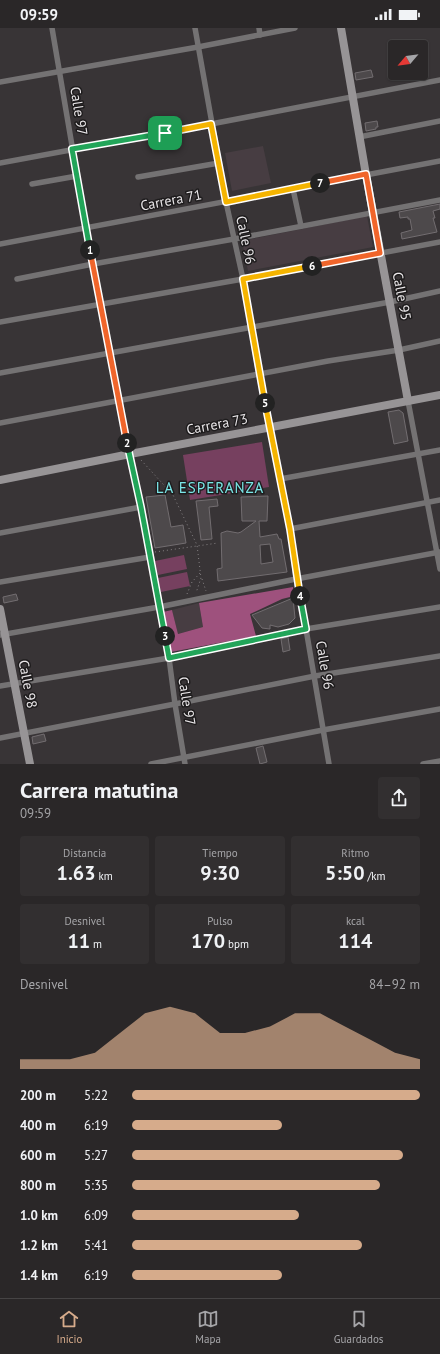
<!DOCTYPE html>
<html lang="es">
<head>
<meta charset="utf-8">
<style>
  body { margin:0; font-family:"PT Sans",sans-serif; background:#322f30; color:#f1f3f6; height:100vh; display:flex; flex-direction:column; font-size:15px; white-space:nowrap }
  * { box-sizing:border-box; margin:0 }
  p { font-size:13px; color:#a5a5a8 }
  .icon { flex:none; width:22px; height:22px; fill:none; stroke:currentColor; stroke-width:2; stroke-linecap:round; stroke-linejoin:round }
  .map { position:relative; height:736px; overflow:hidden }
  .sheet { display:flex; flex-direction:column; background:#2a2728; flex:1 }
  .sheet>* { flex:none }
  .needle { width:26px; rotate:241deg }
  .fabs { position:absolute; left:388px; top:12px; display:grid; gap:8px }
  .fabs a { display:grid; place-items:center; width:40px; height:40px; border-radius:4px; background:#2a2728; box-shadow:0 1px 3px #0004,0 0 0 1px #464445; font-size:20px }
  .pin { position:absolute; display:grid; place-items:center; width:34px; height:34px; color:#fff; margin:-17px; border-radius:8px; box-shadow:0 2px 6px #0006 }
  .km { position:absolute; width:20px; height:20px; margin:-10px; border-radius:50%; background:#222; color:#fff; font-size:11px; line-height:20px; text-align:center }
  .round { display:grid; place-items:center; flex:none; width:42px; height:42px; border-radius:4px; background:#322f30 }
  .overview { display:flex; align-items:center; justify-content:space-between; height:68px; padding:0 20px }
  h1 { font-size:22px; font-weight:700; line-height:30px }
  .metrics { display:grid; grid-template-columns:repeat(3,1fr); gap:6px; height:68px; padding:4px 20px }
  .metrics div { display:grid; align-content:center; border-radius:4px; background:#322f30; text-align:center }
  .metrics b { font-size:20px; font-weight:700 }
  .metrics small { font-size:11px; font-weight:400 }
  .metrics p { font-size:11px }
  .chart { height:112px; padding:8px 20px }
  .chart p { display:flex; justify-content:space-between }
  .chart svg { width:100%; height:72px; margin-top:4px; fill:#d6ab8b; opacity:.7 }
  ul { padding:0 20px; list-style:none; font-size:13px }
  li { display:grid; grid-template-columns:64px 48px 1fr; align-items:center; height:30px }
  li i { height:10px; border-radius:5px; background:#d6ab8b }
  .status { display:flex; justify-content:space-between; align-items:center; height:28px; padding:0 20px; background:#2a2728; direction:ltr }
  .status svg { height:11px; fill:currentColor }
  .tab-bar { display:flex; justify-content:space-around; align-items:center; height:56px; border-top:1px solid #464445; background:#2a2728; font-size:11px; color:#a5a5a8 }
  .tab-bar a { display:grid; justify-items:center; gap:2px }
  .tab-bar .selected { color:#d6ab8b }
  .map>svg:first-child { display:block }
  .built { fill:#473d42 }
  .green { fill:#76405f }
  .forest { fill:#9e517d }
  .building { fill:#4d494b; stroke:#726d70; fill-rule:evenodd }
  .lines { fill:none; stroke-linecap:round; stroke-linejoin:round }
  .path { stroke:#868284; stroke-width:1; stroke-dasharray:1 3; stroke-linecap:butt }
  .street { stroke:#747273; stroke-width:5.5 }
  .secondary { stroke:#979496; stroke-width:8 }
  .split-1-casing { stroke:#fff; stroke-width:8 }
  .split-2-casing { stroke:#fff; stroke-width:8 }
  .split-3-casing { stroke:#fff; stroke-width:8 }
  .split-4-casing { stroke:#fff; stroke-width:8 }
  .split-5-casing { stroke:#fff; stroke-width:8 }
  .split-6-casing { stroke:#fff; stroke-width:8 }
  .split-7-casing { stroke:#fff; stroke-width:8 }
  .split-8-casing { stroke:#fff; stroke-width:8 }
  .split-1 { stroke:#22a559; stroke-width:5 }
  .split-2 { stroke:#f0652b; stroke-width:5 }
  .split-3 { stroke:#22a559; stroke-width:5 }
  .split-4 { stroke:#22a559; stroke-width:5 }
  .split-5 { stroke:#f5b400; stroke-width:5 }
  .split-6 { stroke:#f5b400; stroke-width:5 }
  .split-7 { stroke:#f0652b; stroke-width:5 }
  .split-8 { stroke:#f5b400; stroke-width:5 }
  .labels { text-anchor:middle; stroke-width:3; stroke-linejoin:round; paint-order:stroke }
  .street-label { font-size:14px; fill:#eae7e9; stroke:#1e1c1d }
  .neighbourhood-label { font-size:15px; letter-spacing:1px; fill:#7be7e8; stroke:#1e1c1d }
</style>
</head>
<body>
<div class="status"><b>09:59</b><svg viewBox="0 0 49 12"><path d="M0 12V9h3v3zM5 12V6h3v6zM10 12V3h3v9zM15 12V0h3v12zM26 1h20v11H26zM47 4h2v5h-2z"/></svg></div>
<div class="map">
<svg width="440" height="736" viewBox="0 0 440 736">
  <rect width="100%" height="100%" fill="#383436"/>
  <g class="built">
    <path d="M263 118 271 155 232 163 225 125Z"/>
    <path d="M367 188 373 219 248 243 242 213Z"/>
    <path d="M199 575 203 599 178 606 172 582Z"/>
  </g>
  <g class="green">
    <path d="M262 414 269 459 190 472 183 427Z"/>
    <path d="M184 527 187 541 158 547 155 533Z"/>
    <path d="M187 544 190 558 161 564 158 550Z"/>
  </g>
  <path class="forest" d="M293 559 294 568 282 571 250 586 256 608 171 624 163 584 172 582 178 606 203 599 199 575Z"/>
  <g class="building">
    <path d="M371 42 373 49 356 52 355 45Z"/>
    <path d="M377 93 378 99H376V101L366 103 365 95Z"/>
    <path d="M440 176V181L433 183 435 190H433L437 204 402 211 401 205 412 202 410 191H408V189L400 190 399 184Z"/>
    <path d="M399 382 403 385 408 413 394 416 388 384Z"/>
    <path d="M165 467 171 499 183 497 186 515 155 520 146 469Z"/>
    <path d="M268 468 267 493H259L260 509 277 506 279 511H281L287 544 218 553 217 541 222 540 221 505 227 503 238 505 241 504 256 493H242L241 469ZM270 516 273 534 261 536 260 517Z"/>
    <path d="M217 471 218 478 209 479 212 511 201 512 196 473Z"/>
    <path d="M16 566 18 572 4 575 3 569Z"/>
    <path d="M293 570 295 590 289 596 278 599 270 597V601L262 600 252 587Z"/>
    <path d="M288 609 290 622 283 624 281 611Z"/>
    <path d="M44 706 46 713 33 716 32 709Z"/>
    <path d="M263 718 267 734 260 736 256 720Z"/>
  </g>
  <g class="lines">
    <g class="path">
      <path d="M141 432 173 467 197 517 201 550 196 565"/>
      <path d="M155 524 218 515"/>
      <path d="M202 551 206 563"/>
      <path d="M187 566 192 554 200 545"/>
    </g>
    <g class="street">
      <path d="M52 0 86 200 130 426 141 479 169 630 175 676 185 736"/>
      <path d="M195 0 226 174 243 251 259 347 290 501 296 551 306 601 329 736"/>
      <path d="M259 0 260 7"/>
      <path d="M0 54 198 19 295 0"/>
      <path d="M359 109 440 93"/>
      <path d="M0 135 211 96 440 52"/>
      <path d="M138 149 219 135"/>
      <path d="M32 156 77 148"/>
      <path d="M293 161 301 198"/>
      <path d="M0 216 440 133"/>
      <path d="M17 251 93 236 234 211 440 172"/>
      <path d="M0 294 243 251 440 214"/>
      <path d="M0 345 390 274 440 263"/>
      <path d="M408 373 440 541"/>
      <path d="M0 395 328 333 399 322 440 313"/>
      <path d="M280 451 440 422"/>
      <path d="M290 501 440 472"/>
      <path d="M0 505 141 479"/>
      <path d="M0 554 150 529"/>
      <path d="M0 607 159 579 296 551 440 524"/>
      <path d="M0 658 169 630 306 601 440 579"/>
      <path d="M0 710 175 676 315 648 440 628"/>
      <path d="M151 736 323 702 440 681"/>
      <path d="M423 736 440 733"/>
    </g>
    <g class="secondary">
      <path d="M341 0 366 147 408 373"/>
      <path d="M0 452 130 426 440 367"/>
      <path d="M0 581 30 736"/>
    </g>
  </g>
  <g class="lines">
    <defs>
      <path id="split-1" d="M90 222 72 121 165 105"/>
      <path id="split-2" d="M90 222 127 415"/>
      <path id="split-3" d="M127 415 141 479 165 608"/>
      <path id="split-4" d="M165 608 169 630 306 601 300 568"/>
      <path id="split-5" d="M265 375 290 501 300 568"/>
      <path id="split-6" d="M265 375 243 251 312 238"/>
      <path id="split-7" d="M312 238 380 225 366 146 320 155"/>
      <path id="split-8" d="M165 105 211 96 226 174 320 155"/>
    </defs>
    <use href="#split-1" class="split-1-casing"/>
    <use href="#split-2" class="split-2-casing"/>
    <use href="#split-3" class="split-3-casing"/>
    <use href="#split-4" class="split-4-casing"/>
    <use href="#split-5" class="split-5-casing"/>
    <use href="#split-6" class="split-6-casing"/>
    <use href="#split-7" class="split-7-casing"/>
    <use href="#split-8" class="split-8-casing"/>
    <use href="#split-1" class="split-1"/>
    <use href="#split-2" class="split-2"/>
    <use href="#split-3" class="split-3"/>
    <use href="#split-4" class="split-4"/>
    <use href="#split-5" class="split-5"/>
    <use href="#split-6" class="split-6"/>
    <use href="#split-7" class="split-7"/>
    <use href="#split-8" class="split-8"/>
  </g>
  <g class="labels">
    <g class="street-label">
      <text transform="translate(79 83) rotate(81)" y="5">Calle 97</text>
      <text transform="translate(171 172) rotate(-11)" y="5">Carrera 71</text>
      <text transform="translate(246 212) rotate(78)" y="5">Calle 96</text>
      <text transform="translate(402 268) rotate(79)" y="5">Calle 95</text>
      <text transform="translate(217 396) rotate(-11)" y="5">Carrera 73</text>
      <text transform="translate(325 637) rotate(80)" y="5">Calle 96</text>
      <text transform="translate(28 656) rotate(79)" y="5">Calle 98</text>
      <text transform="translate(187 673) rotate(81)" y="5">Calle 97</text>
    </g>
    <g class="neighbourhood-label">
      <text x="210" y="465">LA ESPERANZA</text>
    </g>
  </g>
</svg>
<div class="fabs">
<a><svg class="needle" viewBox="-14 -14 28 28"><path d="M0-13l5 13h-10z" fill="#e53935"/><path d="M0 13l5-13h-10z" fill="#a5a5a8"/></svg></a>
</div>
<div class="pin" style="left:165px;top:105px;background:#1e9e55"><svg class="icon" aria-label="arrive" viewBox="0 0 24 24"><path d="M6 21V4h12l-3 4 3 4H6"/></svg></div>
<b class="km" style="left:90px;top:222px">1</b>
<b class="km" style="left:127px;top:415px">2</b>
<b class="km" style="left:165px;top:608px">3</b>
<b class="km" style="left:300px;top:568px">4</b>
<b class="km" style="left:265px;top:375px">5</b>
<b class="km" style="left:312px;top:238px">6</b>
<b class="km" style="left:320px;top:155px">7</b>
</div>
<section class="sheet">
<div class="overview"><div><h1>Carrera matutina</h1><p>09:59</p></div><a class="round"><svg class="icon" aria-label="share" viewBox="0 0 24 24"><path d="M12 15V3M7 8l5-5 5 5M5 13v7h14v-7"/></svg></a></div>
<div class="metrics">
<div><p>Distancia</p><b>1.63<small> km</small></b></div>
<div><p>Tiempo</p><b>9:30</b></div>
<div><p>Ritmo</p><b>5:50<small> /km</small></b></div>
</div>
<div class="metrics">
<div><p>Desnivel</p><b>11<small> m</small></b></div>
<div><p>Pulso</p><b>170<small> bpm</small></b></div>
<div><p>kcal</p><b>114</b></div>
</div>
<div class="chart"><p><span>Desnivel</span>84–92 m</p>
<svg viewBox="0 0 160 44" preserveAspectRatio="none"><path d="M0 44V38L10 38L20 38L30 34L40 22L50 10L60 6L70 10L80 22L90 22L100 18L110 10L120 10L130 18L140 26L150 34L160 38V44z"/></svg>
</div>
<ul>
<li><b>200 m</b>5:22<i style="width:100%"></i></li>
<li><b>400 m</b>6:19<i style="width:52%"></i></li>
<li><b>600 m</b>5:27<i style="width:94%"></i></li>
<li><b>800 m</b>5:35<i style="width:86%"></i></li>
<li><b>1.0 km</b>6:09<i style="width:58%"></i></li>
<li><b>1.2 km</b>5:41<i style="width:80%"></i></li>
<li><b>1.4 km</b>6:19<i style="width:52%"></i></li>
</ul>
</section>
<nav class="tab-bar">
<a class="selected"><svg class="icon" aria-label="home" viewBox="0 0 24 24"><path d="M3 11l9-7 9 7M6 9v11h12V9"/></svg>Inicio</a>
<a><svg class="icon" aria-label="map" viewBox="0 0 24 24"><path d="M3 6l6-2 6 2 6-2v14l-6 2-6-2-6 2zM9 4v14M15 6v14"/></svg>Mapa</a>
<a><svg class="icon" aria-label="saved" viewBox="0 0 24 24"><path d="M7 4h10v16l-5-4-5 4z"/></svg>Guardados</a>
</nav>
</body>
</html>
